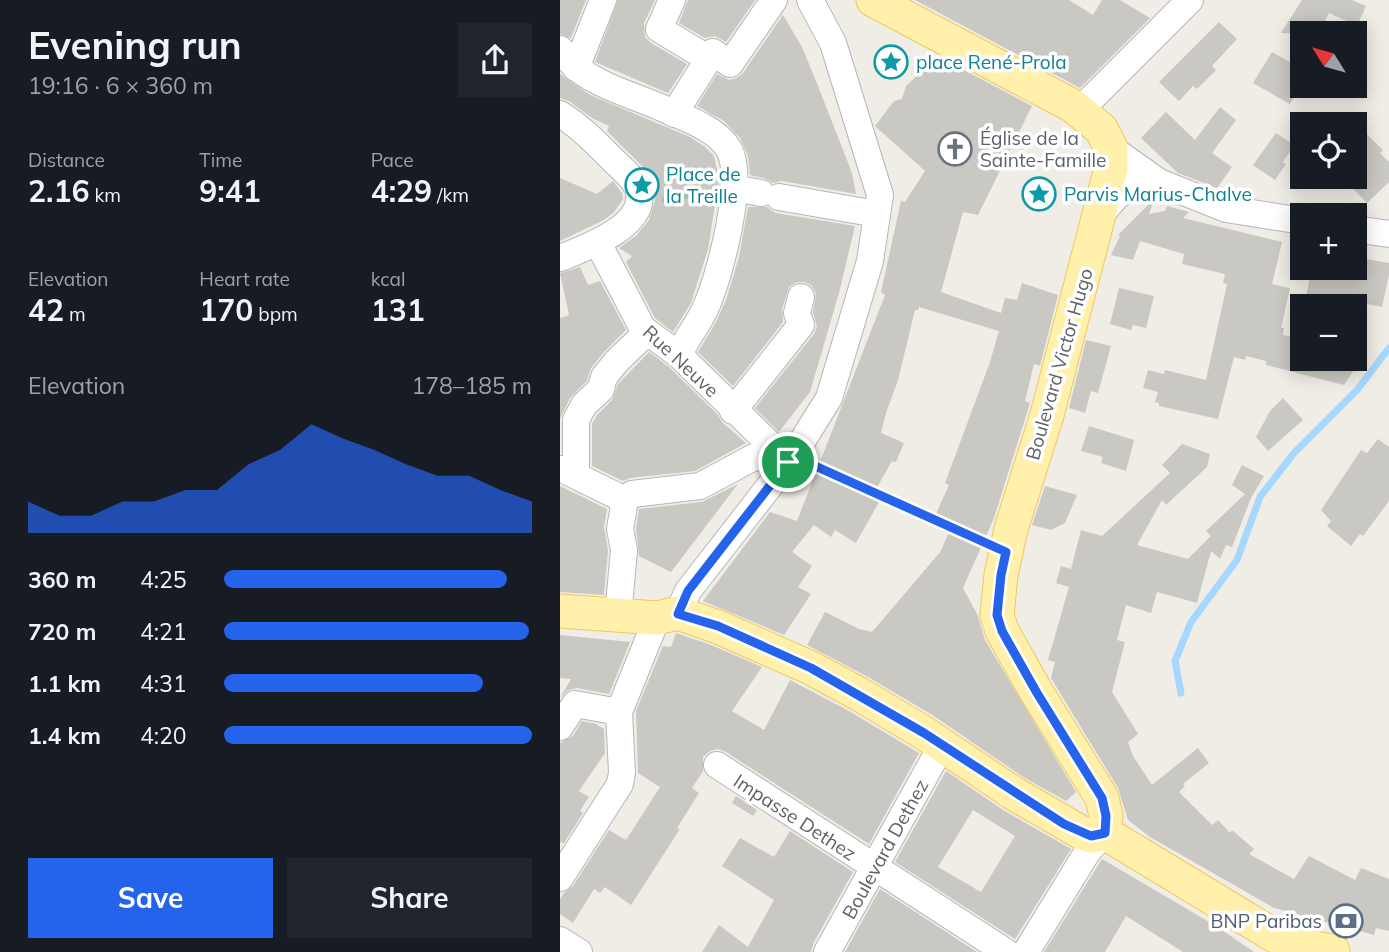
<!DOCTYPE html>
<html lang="en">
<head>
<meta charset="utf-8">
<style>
  body { margin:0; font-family:Mulish,sans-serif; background:#20242c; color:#f1f3f6; height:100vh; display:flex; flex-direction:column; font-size:26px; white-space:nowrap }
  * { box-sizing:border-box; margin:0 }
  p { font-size:23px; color:#9ea1a6 }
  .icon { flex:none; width:38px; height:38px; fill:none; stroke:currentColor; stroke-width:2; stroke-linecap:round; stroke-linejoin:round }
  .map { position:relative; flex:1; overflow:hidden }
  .details { display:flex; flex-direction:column; background:#171b24; width:560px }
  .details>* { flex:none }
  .needle { width:46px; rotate:307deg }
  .fabs { position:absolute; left:730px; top:21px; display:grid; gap:14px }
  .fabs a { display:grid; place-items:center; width:77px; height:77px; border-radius:0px; background:#171b24; box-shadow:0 4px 18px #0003; font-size:35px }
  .pin { position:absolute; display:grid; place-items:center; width:60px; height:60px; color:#fff; margin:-30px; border:4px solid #fff; border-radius:50%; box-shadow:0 2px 7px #0007 }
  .round { display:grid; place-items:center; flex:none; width:74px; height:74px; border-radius:0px; background:#20242c }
  .summary { display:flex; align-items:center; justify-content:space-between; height:119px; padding:0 28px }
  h1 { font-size:38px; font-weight:700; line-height:52px }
  .stats { display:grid; grid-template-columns:repeat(3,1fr); gap:10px; height:119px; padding:7px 28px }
  .stats div { display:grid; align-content:center }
  .stats b { font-size:30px; font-weight:700 }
  .stats small { font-size:19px; font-weight:400 }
  .stats p { font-size:19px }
  .chart { height:196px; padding:14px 28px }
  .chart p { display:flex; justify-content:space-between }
  .chart svg { width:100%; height:126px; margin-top:7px; fill:#2563eb; opacity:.7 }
  .action { display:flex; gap:14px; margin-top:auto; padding:14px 28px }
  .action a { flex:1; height:80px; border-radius:0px; background:#2563eb; color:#fff; font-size:28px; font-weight:700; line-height:80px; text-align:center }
  .action a+a { background:#20242c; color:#f1f3f6 }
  ul { padding:0 28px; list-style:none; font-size:23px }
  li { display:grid; grid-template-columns:112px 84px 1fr; align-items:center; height:52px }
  li i { height:18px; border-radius:9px; background:#2563eb }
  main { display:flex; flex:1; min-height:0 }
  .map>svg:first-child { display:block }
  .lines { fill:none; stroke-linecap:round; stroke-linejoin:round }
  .stream { stroke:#a6d8ff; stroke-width:7 }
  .building { fill:#cac8c2; fill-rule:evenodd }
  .minor-casing { stroke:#b3b6ba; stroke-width:28 }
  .major-casing { stroke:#f2c85b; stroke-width:35 }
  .path { stroke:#99c6a6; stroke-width:4.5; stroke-dasharray:7 3.5; stroke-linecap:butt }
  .minor { stroke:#fff; stroke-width:26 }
  .major { stroke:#fff1ab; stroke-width:33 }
  .route-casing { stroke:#fff; stroke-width:14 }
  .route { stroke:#2563eb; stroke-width:9 }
  .labels { text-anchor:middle; stroke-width:7; stroke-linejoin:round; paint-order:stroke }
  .culture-label { font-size:19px; fill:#0d838f; stroke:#fff; text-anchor:start }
  .worship-label { font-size:19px; fill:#5b616d; stroke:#fff; text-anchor:start }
  .street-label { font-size:19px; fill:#5d6166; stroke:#fff }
  .service-label { font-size:19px; fill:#4e5e75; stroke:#fff; text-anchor:end }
</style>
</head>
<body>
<main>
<section class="details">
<div class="summary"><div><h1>Evening run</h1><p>19:16 · 6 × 360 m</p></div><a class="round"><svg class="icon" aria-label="share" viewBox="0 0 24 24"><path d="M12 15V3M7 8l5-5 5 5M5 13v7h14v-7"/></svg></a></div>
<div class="stats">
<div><p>Distance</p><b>2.16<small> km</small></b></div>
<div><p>Time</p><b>9:41</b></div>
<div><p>Pace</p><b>4:29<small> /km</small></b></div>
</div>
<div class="stats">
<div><p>Elevation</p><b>42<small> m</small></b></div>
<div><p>Heart rate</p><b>170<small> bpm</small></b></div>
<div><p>kcal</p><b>131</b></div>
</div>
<div class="chart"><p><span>Elevation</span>178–185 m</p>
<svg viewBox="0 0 160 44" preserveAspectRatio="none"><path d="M0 44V33L10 38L20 38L30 33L40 33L50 29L60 29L70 20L80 15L90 6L100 11L110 15L120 20L130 24L140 24L150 29L160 33V44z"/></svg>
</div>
<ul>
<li><b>360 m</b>4:25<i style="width:92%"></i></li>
<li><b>720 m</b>4:21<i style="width:99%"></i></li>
<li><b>1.1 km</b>4:31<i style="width:84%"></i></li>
<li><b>1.4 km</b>4:20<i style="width:100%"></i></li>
</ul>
<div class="action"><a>Save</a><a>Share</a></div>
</section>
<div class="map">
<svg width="829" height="952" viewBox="0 0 829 952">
  <rect width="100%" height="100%" fill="#efede5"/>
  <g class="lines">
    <path class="stream" d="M621 693 615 661 631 622 677 560 700 497 734 453 797 390 829 348"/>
  </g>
  <g class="building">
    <path d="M0 0H26L11 38 0 34Z"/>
    <path d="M58 0H95L84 23 85 37 91 43 127 64 108 93 35 62Z"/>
    <path d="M128 0H195L166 42 155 36 145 38 119 23Z"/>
    <path d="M355 0H509L533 15 542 0H560L590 18 520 88Z"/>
    <path d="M742 0H792L806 6 797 26 769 13 758 33H721Z"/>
    <path d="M223 15 242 47 258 86 292 173 296 194 222 181 213 183 204 178 190 175 188 156 180 138 164 121 137 106 157 74 169 80 177 78 183 73Z"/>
    <path d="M659 22 677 39 652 66 656 70 637 89 633 86 619 101 599 82Z"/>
    <path d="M712 52 742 69V83L730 104 693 83Z"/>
    <path d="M385 60 472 106 418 215 403 212 381 292 441 313 445 298 457 300 462 283 498 295 480 366 474 364 465 401 470 403 434 518 403 588 418 616 425 640 516 792 506 801 463 777 374 716 308 677 247 645 265 612 299 629 312 632 381 551 392 524 375 516 389 485 385 483 430 362 439 331 359 307 358 310H355L338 380 326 413 321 433 344 443 336 462 332 461 311 498 319 502 296 543 275 530 271 537 254 525 232 552 252 566 238 587 251 594 224 635 143 601 210 512 237 521 325 295 321 292 341 201 345 202 365 171 315 126 334 101 342 99 346 86 359 74V68L382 65Z"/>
    <path d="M0 74 30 95 130 137 145 147 154 156 159 180 148 249 131 303 113 332 95 318 66 262 72 256 59 248 77 235 89 220 95 201 92 182 82 166 47 131 49 126 32 118 9 101 0 98Z"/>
    <path d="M660 107 676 120 652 153 672 167 657 188 618 173 581 138 606 112 635 140Z"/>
    <path d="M794 122 823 150 820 153 829 162V182L807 203 782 177H794Z"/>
    <path d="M716 133 734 145 723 162 726 164 715 180 693 165Z"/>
    <path d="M0 178 37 194 53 181 62 193 63 199 54 212 44 220 0 241Z"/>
    <path d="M595 198 589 214 605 211 607 206 629 212 623 218 722 242 712 284 730 288 721 328H724L723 335 742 339V359H801L784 385 706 365V361L686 356 685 360 674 357 658 419 599 406V403L595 402 598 392 583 388 588 370 604 374 605 370 646 380 667 284 663 283 665 274 622 264 624 254 580 241 573 260 551 255 560 236 558 235Z"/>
    <path d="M188 207H207L216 213 295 226 279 293 250 392 219 432 195 408 254 334 257 327 253 312 256 293 251 285 244 282H237L229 287 222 309 223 322 173 386 138 352 156 322 166 300 179 257Z"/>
    <path d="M794 257 829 263V275L822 307 787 300 786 305 746 296 752 268H794Z"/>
    <path d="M20 267 28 285 40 281 66 330 44 352 31 368 27 381 10 398 0 419V454V318L9 315 0 273Z"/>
    <path d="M559 288 594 296 586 328 573 325 571 330 550 324Z"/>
    <path d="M526 340 551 346 538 393 531 391 525 413 509 408Z"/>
    <path d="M89 352 109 367 158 415 163 423 186 443 135 471 70 478 63 481 32 466V424L37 415 52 400 58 384Z"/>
    <path d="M723 398 743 420 708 451 696 437 710 411Z"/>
    <path d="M529 426 574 440 566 471 541 463 543 457 521 451Z"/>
    <path d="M818 439 829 447V501L803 536 800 534 791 546 767 526 771 521 761 510 801 450 807 453Z"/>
    <path d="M622 444 650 454 647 467 606 505 602 500 577 545 628 559 651 536 646 531 685 494 672 485 682 465 704 476 691 498 672 547 666 545 660 559 651 551 637 603 597 592 591 613 566 605 557 640 565 642 552 692 578 734 568 742 573 756 592 785 638 748 649 763 623 784 625 786 619 792 652 825 658 820 670 833 672 830 694 849 689 854 734 879 749 856 795 880 801 868 829 879V931L816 928 814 935 714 908 590 837 568 820 558 788 491 678 495 662 488 660 509 587 496 583 501 566 511 569 521 530 542 536 610 473 602 465Z"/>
    <path d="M178 484 111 572 79 556 76 529 79 509 142 502Z"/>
    <path d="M0 486 47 509 44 527 48 551 44 595 0 592Z"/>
    <path d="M485 486 517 495 505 523 491 530 472 525Z"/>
    <path d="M116 633 151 645 202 667 172 711 204 730 230 680 289 711 359 753 309 844 166 752 158 749 150 751 143 757V771L132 788 139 793 117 828 120 829 71 905 45 887 40 893 34 889 13 923 0 914V899L4 893 13 886 49 830 66 840 100 787 78 773 76 711 103 646 111 647Z"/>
    <path d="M0 635 70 642 49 694 17 688 8 690 0 698 11 679 0 678Z"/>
    <path d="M22 721 36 724 44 729 45 753 19 791 29 797 20 811 23 813 4 843 0 842V743L13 736Z"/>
    <path d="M386 771 443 810 511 849 455 939 335 862ZM413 810 455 836 421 892 378 867Z"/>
    <path d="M176 796 197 810 193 816 172 803Z"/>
    <path d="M230 831 293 872 253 944 251 952H142L159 925 188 947 214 900 162 866 180 838 214 857Z"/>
    <path d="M542 859 656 926 694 952H623L566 916 545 952H484Z"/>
    <path d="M320 889 417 952H285Z"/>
  </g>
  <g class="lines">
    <defs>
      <g id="minor">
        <path d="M112 0 99 29 149 59"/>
        <path d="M0 49C6 55 11 64 18 69 42 87 72 95 100 107 121 117 155 127 168 148 187 175 159 280 145 309 138 325 126 338 119 355"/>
        <path d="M16 68 43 0"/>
        <path d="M519 111 630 0"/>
        <path d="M0 114C21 127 36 143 53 160 61 168 74 178 78 189 90 225 25 248 0 258"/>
        <path d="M114 114 153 52 170 64 214 0"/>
        <path d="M551 148 599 182 666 209 742 221"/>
        <path d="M173 188 201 193"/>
        <path d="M219 197 317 214"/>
        <path d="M540 216C561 189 565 186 599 182"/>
        <path d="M794 229 829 234"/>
        <path d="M38 243 83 329 119 355 228 462"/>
        <path d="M173 411 241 325 237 313 241 297"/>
        <path d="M2 469 65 500"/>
        <path d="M16 474V420L24 405 41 389 44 377 56 362 87 332"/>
        <path d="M118 613 128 591 233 456 269 398 310 261 320 195 273 43 250 0"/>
        <path d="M58 616 64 550 60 529 65 500 72 494 140 486 194 457 228 462"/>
        <path d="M0 727 15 704 59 712"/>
        <path d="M157 765 446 952"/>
        <path d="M0 878 60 784 62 773 59 712 97 618"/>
        <path d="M0 940 19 952"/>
        <path d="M267 952 382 745"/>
        <path d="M466 952 528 851 545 833"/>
      </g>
      <g id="major">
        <path d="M313 0 513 106 541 129 551 148V168L487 415 451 529 441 575 437 615 442 631 477 693 542 798 546 816 545 833"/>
        <path d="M0 611 97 618 118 613 158 627 251 668 299 694 364 733 453 793 522 833 531 836 545 833 728 944 773 951"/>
      </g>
    </defs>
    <use href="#minor" class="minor-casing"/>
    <use href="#major" class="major-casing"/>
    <g class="path">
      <path d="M102 200 152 192"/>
      <path d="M253 465 420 541"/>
    </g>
    <use href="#minor" class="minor"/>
    <use href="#major" class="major"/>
  </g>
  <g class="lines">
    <defs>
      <path id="route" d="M233 456 446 552 441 575 437 615 442 631 477 693 542 798 546 816 545 833 531 836 504 824 364 733 251 668 158 626 118 614 128 591Z"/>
    </defs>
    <use href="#route" class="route-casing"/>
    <use href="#route" class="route"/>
  </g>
  <defs>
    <symbol id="sight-ring" viewBox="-11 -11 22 22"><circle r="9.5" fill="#fff" stroke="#0f9aa8" stroke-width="1.5"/><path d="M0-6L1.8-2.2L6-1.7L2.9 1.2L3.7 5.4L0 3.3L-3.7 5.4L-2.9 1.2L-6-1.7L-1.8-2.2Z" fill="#0f9aa8"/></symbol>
    <symbol id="church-ring" viewBox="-11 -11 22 22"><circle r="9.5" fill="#fff" stroke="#6b7280" stroke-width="1.5"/><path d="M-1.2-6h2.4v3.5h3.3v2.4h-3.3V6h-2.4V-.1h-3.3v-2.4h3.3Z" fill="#6b7280"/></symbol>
    <symbol id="bank-ring" viewBox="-11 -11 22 22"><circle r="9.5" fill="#fff" stroke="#5c6f8a" stroke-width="1.5"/><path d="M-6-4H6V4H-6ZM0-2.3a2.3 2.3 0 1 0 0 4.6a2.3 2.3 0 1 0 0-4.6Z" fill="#5c6f8a"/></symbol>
  </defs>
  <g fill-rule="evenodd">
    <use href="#sight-ring" x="312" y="43" width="38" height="38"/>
    <use href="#church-ring" x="376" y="130" width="38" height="38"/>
    <use href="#sight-ring" x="63" y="166" width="38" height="38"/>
    <use href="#sight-ring" x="460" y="175" width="38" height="38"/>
    <use href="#bank-ring" x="767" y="902" width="38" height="38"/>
  </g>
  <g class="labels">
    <g class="culture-label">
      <text x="356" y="69">place René-Prola</text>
      <text x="106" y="181">Place de<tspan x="106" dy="22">la Treille</tspan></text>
      <text x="504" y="201">Parvis Marius-Chalve</text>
    </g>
    <g class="worship-label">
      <text x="420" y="145">Église de la<tspan x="420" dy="22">Sainte-Famille</tspan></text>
    </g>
    <g class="street-label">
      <text transform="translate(121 361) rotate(43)" y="7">Rue Neuve</text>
      <text transform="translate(499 364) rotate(-74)" y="7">Boulevard Victor Hugo</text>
      <text transform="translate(235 817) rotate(33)" y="7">Impasse Dethez</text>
      <text transform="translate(325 849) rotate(-61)" y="7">Boulevard Dethez</text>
    </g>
    <g class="service-label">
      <text x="762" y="928">BNP Paribas</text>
    </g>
  </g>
</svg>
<div class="fabs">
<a><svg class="needle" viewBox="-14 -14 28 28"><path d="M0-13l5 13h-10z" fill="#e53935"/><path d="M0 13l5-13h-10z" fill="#9ea1a6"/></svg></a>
<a><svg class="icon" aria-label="locate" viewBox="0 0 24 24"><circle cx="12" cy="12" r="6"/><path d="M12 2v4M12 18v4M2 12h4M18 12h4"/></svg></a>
<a>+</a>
<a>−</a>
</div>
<div class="pin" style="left:228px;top:462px;background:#1e9e55"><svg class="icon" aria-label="arrive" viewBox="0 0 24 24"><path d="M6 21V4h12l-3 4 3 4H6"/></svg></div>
</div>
</main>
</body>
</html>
